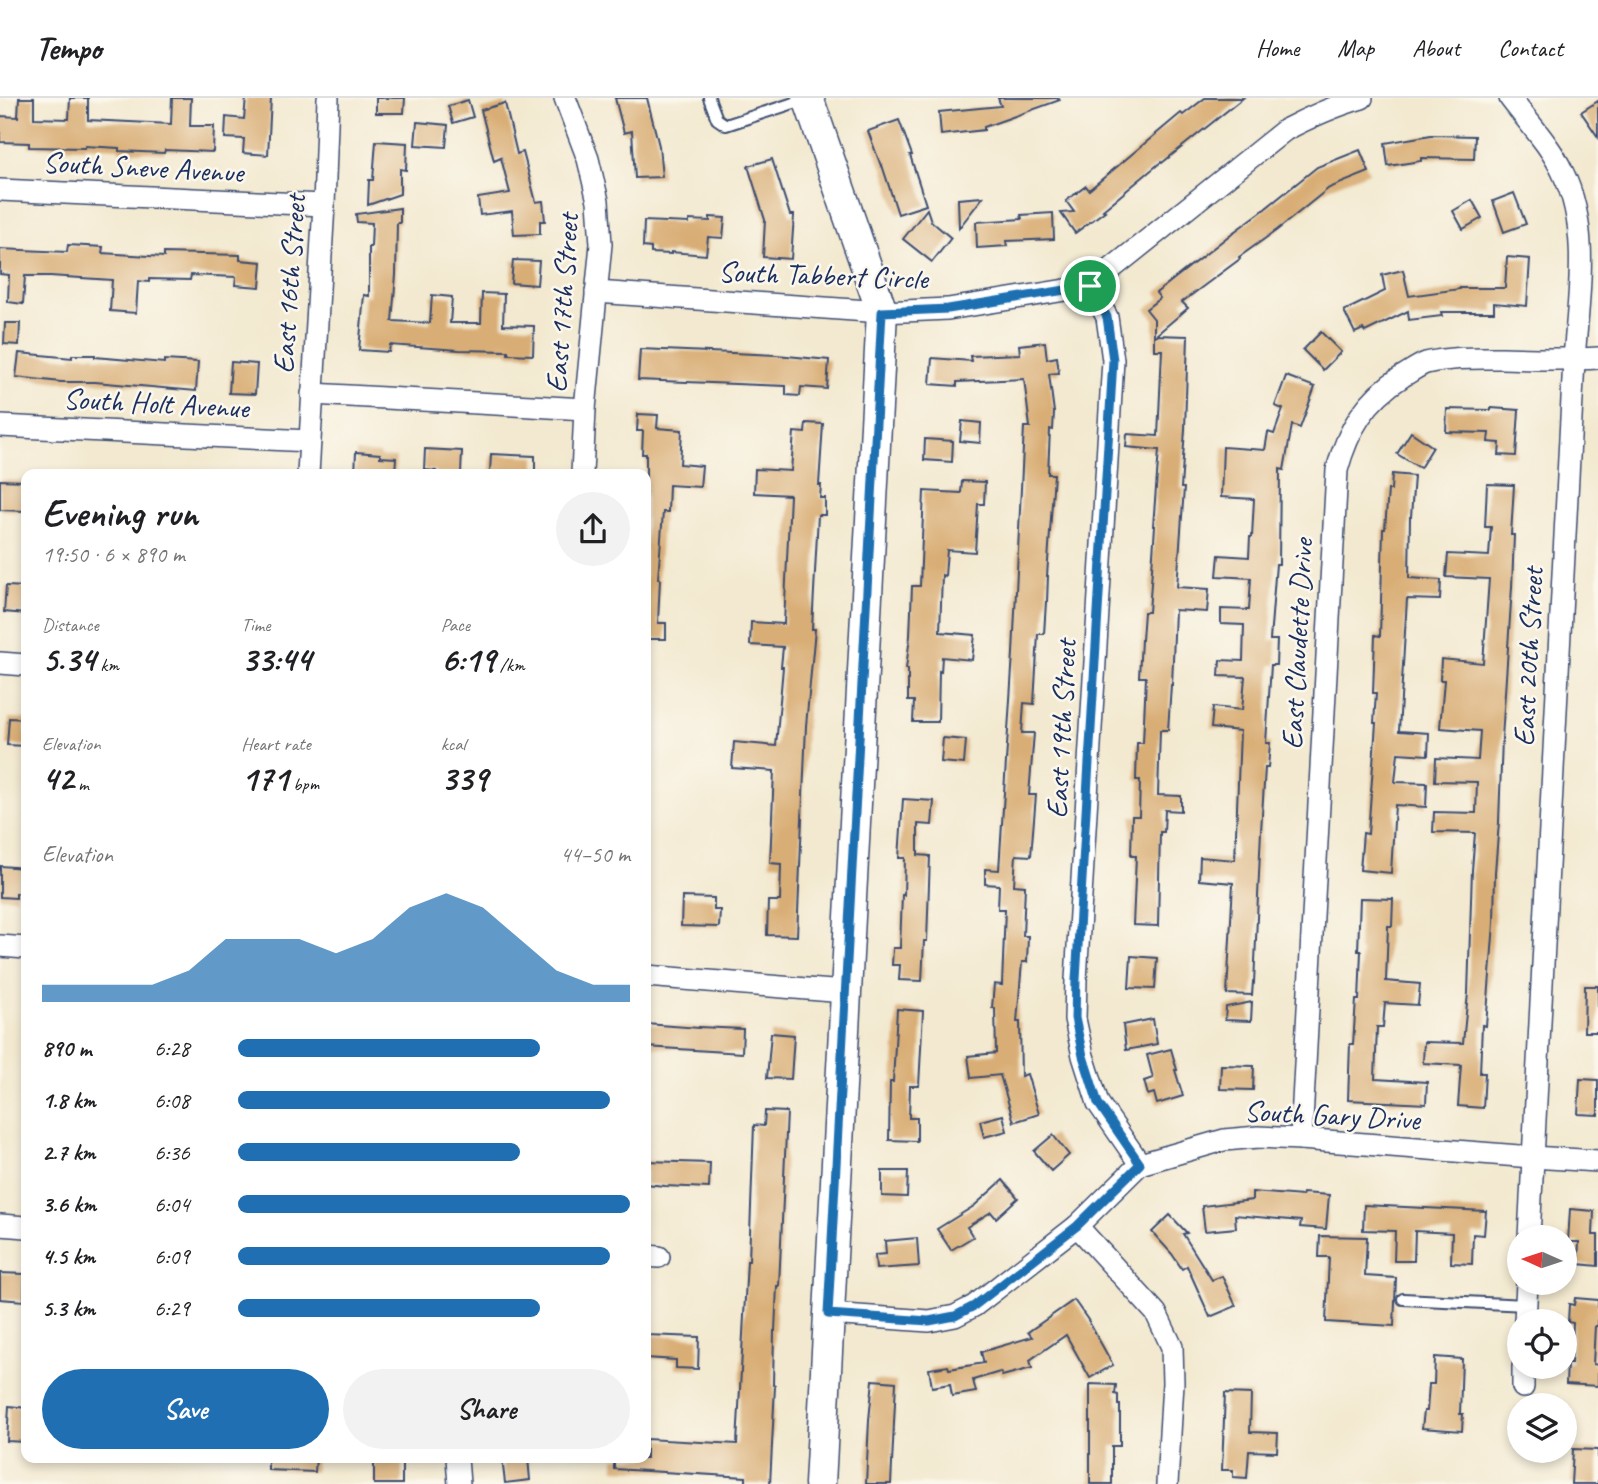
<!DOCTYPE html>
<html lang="en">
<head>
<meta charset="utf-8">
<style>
  body { margin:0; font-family:Caveat,sans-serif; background:#f2f2f2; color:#202124; height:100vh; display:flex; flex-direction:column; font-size:26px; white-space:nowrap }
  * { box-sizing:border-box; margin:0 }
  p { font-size:23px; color:#757577 }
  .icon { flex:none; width:38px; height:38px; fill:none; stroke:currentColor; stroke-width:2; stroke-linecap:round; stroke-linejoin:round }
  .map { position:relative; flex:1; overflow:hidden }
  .panel { position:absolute; left:21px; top:371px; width:630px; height:994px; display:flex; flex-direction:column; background:#fff; border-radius:14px; box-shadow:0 4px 10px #0003 }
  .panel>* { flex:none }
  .needle { width:46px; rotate:273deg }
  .buttons { position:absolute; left:1507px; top:1127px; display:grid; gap:14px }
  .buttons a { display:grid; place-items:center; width:70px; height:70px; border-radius:50%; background:#fff; box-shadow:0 4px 10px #0003; font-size:35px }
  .pin { position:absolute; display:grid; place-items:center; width:60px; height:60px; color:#fff; margin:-30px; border:4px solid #fff; border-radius:50%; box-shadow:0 2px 7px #0007 }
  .round { display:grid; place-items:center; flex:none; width:74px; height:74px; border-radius:37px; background:#f2f2f2 }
  .headline { display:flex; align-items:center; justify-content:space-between; height:119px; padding:0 21px }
  h1 { font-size:38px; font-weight:800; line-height:52px }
  .metrics { display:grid; grid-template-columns:repeat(3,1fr); gap:10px; height:119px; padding:7px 21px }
  .metrics div { display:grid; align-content:center }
  .metrics b { font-size:35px; font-weight:800 }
  .metrics small { font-size:19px; font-weight:400 }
  .metrics p { font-size:19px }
  .chart { height:196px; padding:14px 21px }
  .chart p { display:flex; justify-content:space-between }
  .chart svg { width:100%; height:126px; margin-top:7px; fill:#1f6fb2; opacity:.7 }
  .button { display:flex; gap:14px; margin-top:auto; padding:14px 21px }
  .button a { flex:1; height:80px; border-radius:42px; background:#1f6fb2; color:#fff; font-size:28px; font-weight:800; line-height:80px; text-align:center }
  .button a+a { background:#f2f2f2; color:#202124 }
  ul { padding:0 21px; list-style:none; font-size:23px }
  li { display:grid; grid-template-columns:112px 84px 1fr; align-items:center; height:52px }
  li i { height:18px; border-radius:9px; background:#1f6fb2 }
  header { display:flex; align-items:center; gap:42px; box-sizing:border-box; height:98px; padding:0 35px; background:#fff; border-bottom:2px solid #e0e0e0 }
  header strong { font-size:33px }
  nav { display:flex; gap:38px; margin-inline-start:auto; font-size:24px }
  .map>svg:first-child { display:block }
  .building { fill:#d9ae76 }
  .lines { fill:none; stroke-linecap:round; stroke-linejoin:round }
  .lane-casing { stroke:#3b4b6f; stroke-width:14 }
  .street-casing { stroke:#3b4b6f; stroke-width:24 }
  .secondary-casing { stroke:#3b4b6f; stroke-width:33 }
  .lane { stroke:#fff; stroke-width:10 }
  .street { stroke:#fff; stroke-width:21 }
  .secondary { stroke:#fff; stroke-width:30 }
  .route-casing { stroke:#fff; stroke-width:14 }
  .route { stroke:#1f6fb2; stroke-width:9 }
  .labels { text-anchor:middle; stroke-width:5; stroke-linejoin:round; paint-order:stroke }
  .street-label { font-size:30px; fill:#1b2f5e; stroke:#fbf7ec }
</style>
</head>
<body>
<header>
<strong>Tempo</strong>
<nav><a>Home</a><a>Map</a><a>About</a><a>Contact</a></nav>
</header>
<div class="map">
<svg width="1598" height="1386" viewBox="0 0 1598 1386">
  <rect width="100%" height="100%" fill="#fbf7ec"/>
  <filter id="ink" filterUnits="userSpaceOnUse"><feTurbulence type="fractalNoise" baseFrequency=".0143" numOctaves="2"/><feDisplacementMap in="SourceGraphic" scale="14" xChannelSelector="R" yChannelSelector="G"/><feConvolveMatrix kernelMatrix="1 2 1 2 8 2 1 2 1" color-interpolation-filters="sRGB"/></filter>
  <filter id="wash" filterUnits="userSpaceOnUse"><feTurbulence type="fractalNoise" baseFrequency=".00686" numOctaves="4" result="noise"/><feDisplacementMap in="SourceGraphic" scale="28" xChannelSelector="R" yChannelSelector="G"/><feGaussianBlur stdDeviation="1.57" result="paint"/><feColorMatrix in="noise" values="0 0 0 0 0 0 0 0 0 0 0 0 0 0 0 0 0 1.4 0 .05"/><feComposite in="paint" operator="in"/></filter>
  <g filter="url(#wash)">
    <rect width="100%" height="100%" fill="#f3e9d0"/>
    <g id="blocks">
      <g class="building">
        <path d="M19 0H34V20L69 21 70 0H88V22L171 26 172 0H191L190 28H214L213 54 165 52 164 55 119 53V50L85 48V50L29 49V45L0 44V18L18 19Z"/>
        <path d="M246 0H271L268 57 243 55 244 41 225 40 226 19 244 21Z"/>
        <path d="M376 0H405L404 15H376Z"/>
        <path d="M615 0H647L659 48 662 79 635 80 632 33 624 35Z"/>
        <path d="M998 0H1059L1060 2 984 29V32L941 37 939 14 1001 8Z"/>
        <path d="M1205 0H1243L1162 65 1161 64 1103 112 1105 113 1075 135 1061 115 1074 114 1066 103 1086 88 1089 92 1181 15 1183 17Z"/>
        <path d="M468 2 473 19 453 25 448 8Z"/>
        <path d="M1598 3V39L1581 14Z"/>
        <path d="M505 5 517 56 523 54 536 104 543 103 545 123H540V136L514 137 512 113 480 117 478 100 510 95 501 60 494 63 481 12Z"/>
        <path d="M899 22 912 57H910L926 107 898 116 882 67 881 68 868 33Z"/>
        <path d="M417 24 448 27 446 49 415 47Z"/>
        <path d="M1431 37 1475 38 1474 61 1421 60V63L1388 68 1385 45Z"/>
        <path d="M376 43 407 45 406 72 400 71V96L368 107 369 82H373Z"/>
        <path d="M1360 52 1369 74 1329 90 1277 132 1239 159 1240 161 1182 204 1188 210 1156 237 1188 238 1185 331 1181 390H1184L1177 489 1209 491 1207 514 1175 512 1172 587H1171L1168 632H1160L1158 697 1181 698V713L1165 712 1164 734H1160L1158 828 1133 827 1136 758H1131L1132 718H1139L1140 682H1136L1137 645H1143L1146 579H1139L1141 542H1142L1144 514H1149L1155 428H1153L1159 352 1126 349 1127 336 1158 338 1162 252H1154V221L1146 211 1160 200 1156 195 1231 136 1261 114 1317 69Z"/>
        <path d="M772 61 790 117H794L791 161 763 159 765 122 748 68Z"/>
        <path d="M1514 95 1526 126 1504 134 1493 103Z"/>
        <path d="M983 99 959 130 958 101Z"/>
        <path d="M1472 102 1482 120 1463 131 1453 113Z"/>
        <path d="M400 110V125H397L396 177 392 223 430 225 432 197 452 199 450 225H481L482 195 504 196 503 227 534 228 533 257 508 256V253L459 252 390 247 389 254 359 252 364 197 369 198V149H371L372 125 357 124 356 116Z"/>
        <path d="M927 111 931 123 951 140 932 164 903 141Z"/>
        <path d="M1053 115 1054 141 1006 143 1007 148 977 150 976 124 1022 121 1021 117Z"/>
        <path d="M710 119 725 120 723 140 708 139 706 157 671 154V156L651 155V150L643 149 644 123 689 125V122L710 123Z"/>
        <path d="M68 147 103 149 102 155 164 159V155L240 157V162L262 164 260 189 235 187 236 179 191 177 190 182 149 181V184L138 183 136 215 110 213 112 182 50 178H25L23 206 8 204 9 177 0 176V151L67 154Z"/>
        <path d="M1507 159 1530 161 1527 208 1494 205V214H1441L1442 218 1409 222 1408 213 1365 234 1363 231 1355 235 1344 213 1385 193 1382 177 1403 172 1409 198 1460 191V190H1505Z"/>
        <path d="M513 162 539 163 537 187 511 185Z"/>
        <path d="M5 225H20L19 247 4 246Z"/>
        <path d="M1321 234 1341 254 1323 272 1303 252Z"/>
        <path d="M1045 244 1047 261 1057 259 1059 275 1049 276 1054 314 1053 332 1050 331 1048 376H1054L1047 478H1048L1047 504H1046L1044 536H1038L1034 606 1024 605 1022 635H1034L1029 697H1036L1031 758 1016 757 1014 787 1025 788 1023 838H1028L1027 864H1022L1017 924H1020L1021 978 1027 976 1039 1016 1014 1024 1000 977 971 980 968 958 996 955 995 910H992L994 886 1002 887 1005 811H998L999 787 985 786V771L999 772 1013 555 1024 329H1030L1024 281 957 284V288L930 286 932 260 971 263 970 258 1020 256 1019 247Z"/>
        <path d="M640 251 776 257 829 262 827 291 801 289 800 298 786 297V288L638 282Z"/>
        <path d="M19 255 72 260V257H95V259L164 265V262L198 264 196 293 95 284H61L16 279Z"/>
        <path d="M231 264 257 266 255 296 229 295Z"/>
        <path d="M1286 278 1315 289 1300 330 1292 327 1284 372 1280 371 1279 466H1276L1270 542H1277L1276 567H1271L1266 645H1270L1268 670H1265L1261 733 1254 885 1253 884 1252 897 1227 896 1233 785 1199 782 1200 759 1235 762 1240 633 1211 630 1213 609 1242 612 1245 579 1219 578 1220 562 1243 563 1244 527 1221 526V511L1249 512 1251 480 1217 478 1219 457 1249 459 1250 439H1252L1254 401 1221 399 1223 349 1265 352 1268 334 1274 336 1283 311 1275 308Z"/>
        <path d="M1491 310 1519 312 1516 358 1499 357 1500 345 1488 344 1489 335 1446 334 1447 311 1491 312Z"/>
        <path d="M638 316 658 317 657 330 682 332 680 366 702 368 700 389 669 387 668 414H663L658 481H660L658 525H666V541H646V356H642L643 333H637Z"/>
        <path d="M962 323 981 325 980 345 960 343Z"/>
        <path d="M806 325 823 326 819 387H821L820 400H825V417H818L812 531H815L806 628 797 838 767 837 768 803H780L781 766 770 765 774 673 732 670 734 644 776 648 783 569H781L783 549 750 547 751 524 784 526 790 397 754 395 755 371 791 373 794 334 805 335Z"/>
        <path d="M1411 334 1433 349 1420 370 1397 356Z"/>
        <path d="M925 341 953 343 952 364 924 362Z"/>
        <path d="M425 351 462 353 461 376H436V373L424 372Z"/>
        <path d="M356 354 380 356V359L396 360 395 376H355Z"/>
        <path d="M491 356 535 358V376H499V374H490Z"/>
        <path d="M1392 376 1414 378 1411 419H1410L1409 480 1441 482 1440 502 1407 501 1399 633 1429 635 1428 657 1398 655 1395 684 1427 685 1426 709 1395 707 1391 775 1360 772 1363 735 1368 736 1376 625H1374L1376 595H1373L1375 537 1380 538 1383 431H1385L1388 392H1391Z"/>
        <path d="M0 382 26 383V413L0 412Z"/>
        <path d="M962 383 985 384 984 406H978L975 454 947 452 945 478 942 477 940 534 975 537 972 562 942 559 941 574 939 573 938 624H913L914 603H908V571H906L910 538 912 488H920L924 393 961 395Z"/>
        <path d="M1487 386 1514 387 1511 437H1514L1512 489 1502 640 1499 724 1495 774 1494 825 1486 928 1482 927 1480 975H1485L1483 1010 1458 1008 1461 967 1423 965 1424 944 1463 945 1468 895 1472 772 1475 735 1433 734 1434 714 1476 715 1477 684 1435 683 1436 660 1478 662 1480 633 1440 630 1444 582H1440L1441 561 1483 565 1489 481 1446 479 1448 456 1489 458 1491 429H1485Z"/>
        <path d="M6 488 26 489V516L4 514Z"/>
        <path d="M9 620 26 621V648L7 647Z"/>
        <path d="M943 640 966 642 964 666 941 664Z"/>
        <path d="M903 701 934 703 932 727 918 726V757L930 758 927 843H924L922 883 899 882 900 867H892L893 850H900L902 797H904L905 760H899Z"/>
        <path d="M0 768 26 770V796L16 795V800L0 799Z"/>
        <path d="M682 799 714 800V812H720L719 829 681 828Z"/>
        <path d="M1360 800 1393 801 1392 828H1388L1386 883 1420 886 1418 907 1385 905 1383 929H1377L1375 981 1427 984 1426 1006 1348 1002 1350 946H1353L1356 902H1359L1361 853H1358Z"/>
        <path d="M1131 858 1157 860 1155 891 1129 890Z"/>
        <path d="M1585 888H1598V934H1584Z"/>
        <path d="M1252 904 1251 923 1225 922 1226 909Z"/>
        <path d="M897 911 923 913 919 988H910L909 1020H917V1043L889 1042 890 984H893Z"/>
        <path d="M1153 921 1157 946 1126 952 1123 927Z"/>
        <path d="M646 926 699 930V929L743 931 742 955 646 949Z"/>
        <path d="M771 935 794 937 791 981 767 980Z"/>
        <path d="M1171 951 1177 972H1175L1183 998 1157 1006 1154 995 1148 997 1144 983 1153 980 1147 957Z"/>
        <path d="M1221 967 1254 968 1253 992 1220 991Z"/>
        <path d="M1580 981 1598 982V1017L1578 1016Z"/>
        <path d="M765 1013 787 1014 779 1188H777L775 1233H774L773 1287 775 1288 770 1386H746V1379L614 1371V1360H646V1341L737 1346 747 1163H749L754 1027 764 1028Z"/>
        <path d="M1003 1017 1007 1033 984 1039 980 1023Z"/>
        <path d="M1053 1037 1069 1057 1051 1073 1034 1053Z"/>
        <path d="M646 1063 710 1065 709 1090 665 1088 646 1086Z"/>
        <path d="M882 1073H908L907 1099 882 1098Z"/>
        <path d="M1003 1082 1018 1100 996 1120 991 1114 967 1129 973 1139 951 1152 937 1131 974 1108Z"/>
        <path d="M1252 1094 1302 1098 1303 1095 1329 1097 1326 1131 1300 1129 1301 1123 1235 1117 1236 1130 1205 1133 1202 1108 1252 1102Z"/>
        <path d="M1364 1107 1486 1113 1484 1137 1473 1136 1472 1166 1451 1165 1452 1135 1415 1133 1414 1163H1394L1395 1133 1363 1132Z"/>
        <path d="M1570 1111 1594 1113 1593 1137H1598V1168L1578 1166 1579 1144H1568Z"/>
        <path d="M1170 1117 1187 1135 1183 1136 1212 1182 1222 1178 1236 1208 1210 1219 1187 1168 1182 1171 1172 1156 1152 1134Z"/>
        <path d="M1320 1138 1367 1139 1365 1178 1396 1180 1394 1228 1326 1224 1329 1159H1319Z"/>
        <path d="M917 1140 919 1168 876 1171 875 1157 886 1156 885 1143Z"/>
        <path d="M0 1175 25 1176 24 1203 0 1201Z"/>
        <path d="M1575 1200 1598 1202V1228H1595L1593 1266 1598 1267V1288L1566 1286 1567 1265H1571L1573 1225 1568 1224 1569 1206 1574 1207Z"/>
        <path d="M1074 1202 1088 1222 1113 1267 1090 1280 1066 1237 1030 1262 1032 1270 1002 1278 1000 1274 973 1282 976 1294 952 1298 950 1286 932 1289 929 1271 948 1268 949 1271 984 1265 981 1254 1032 1239 1028 1234Z"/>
        <path d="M646 1237 699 1239 698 1271 676 1270V1262L646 1260Z"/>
        <path d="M1435 1259 1462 1261 1460 1316H1463L1462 1333 1422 1330 1424 1313H1427L1429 1286H1434Z"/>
        <path d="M873 1282 896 1284 891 1386H866L869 1322Z"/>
        <path d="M1090 1286 1116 1287 1115 1296 1118 1297V1307H1120V1348H1112V1386H1090Z"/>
        <path d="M1225 1295 1251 1296 1250 1334 1278 1335 1277 1354 1249 1353 1247 1380 1233 1379V1372H1222Z"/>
        <path d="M9 1308 26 1310V1344L7 1343Z"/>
        <path d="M1573 1351 1598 1352V1386H1571Z"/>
        <path d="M268 1360H316L315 1374 268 1372Z"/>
        <rect x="374" y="1360" width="28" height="26"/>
        <path d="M502 1360H528L530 1382 505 1385Z"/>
      </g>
    </g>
  </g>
  <g filter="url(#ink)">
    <use href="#blocks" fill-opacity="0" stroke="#3b4b6f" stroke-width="2"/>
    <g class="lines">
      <defs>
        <g id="lane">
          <path d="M709 0 717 21 726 27 806 1"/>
          <path d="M1403 1201 1526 1207"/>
        </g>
        <g id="street">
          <path d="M565 0 588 61 598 103 601 146 585 311 582 376"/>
          <path d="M1510 0C1528 24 1551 48 1563 75 1591 132 1578 201 1574 262L1529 1139"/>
          <path d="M0 92 324 107"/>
          <path d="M1090 188 1107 219 1113 262 1076 882 1075 921 1083 958 1098 1005 1140 1066"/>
          <path d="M596 194 882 214 948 211 1090 188 1285 32C1310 19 1334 8 1362 0"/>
          <path d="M312 296 585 311"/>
          <path d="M0 328 310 343"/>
          <path d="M308 376 324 107 328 0"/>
          <path d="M0 565 26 567"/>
          <path d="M0 848 26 850"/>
          <path d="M646 878 845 894"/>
          <path d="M1301 1041 1337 372C1348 331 1366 301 1403 278 1410 274 1418 268 1426 265 1451 259 1476 260 1501 260 1534 261 1566 262 1598 260"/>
          <path d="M0 1127 26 1129"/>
          <path d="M1077 1128 1156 1215 1172 1249 1173 1285 1167 1386"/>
          <path d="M646 1158 659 1159"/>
          <path d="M829 1216 929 1223 955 1218 974 1208 1077 1128 1140 1066 1224 1042 1258 1039 1301 1041 1532 1059 1598 1063"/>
          <path d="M1525 1223 1527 1185"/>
          <path d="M1523 1289V1269"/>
          <path d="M457 1360 459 1386"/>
        </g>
        <path id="secondary" d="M808 0 882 214 820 1386"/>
      </defs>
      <use href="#lane" class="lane-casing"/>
      <use href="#street" class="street-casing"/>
      <use href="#secondary" class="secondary-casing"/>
      <use href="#lane" class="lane"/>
      <use href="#street" class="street"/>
      <use href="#secondary" class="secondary"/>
    </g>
  </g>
  <g class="lines" filter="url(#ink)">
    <defs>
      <path id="route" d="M1090 188 1107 219 1113 262 1076 882 1075 920 1083 958 1098 1005 1140 1066 1077 1128 974 1208 955 1218 929 1223 828 1216 882 214 948 211Z"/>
    </defs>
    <use href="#route" class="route-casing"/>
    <use href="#route" class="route"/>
  </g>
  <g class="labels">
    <g class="street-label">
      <text transform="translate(143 69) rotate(3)" y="10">South Sneve Avenue</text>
      <text transform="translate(823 177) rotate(2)" y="10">South Tabbert Circle</text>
      <text transform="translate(289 186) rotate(-86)" y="10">East 16th Street</text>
      <text transform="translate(562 205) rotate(-86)" y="10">East 17th Street</text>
      <text transform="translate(156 305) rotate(3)" y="10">South Holt Avenue</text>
      <text transform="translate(1297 546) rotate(-87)" y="10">East Claudette Drive</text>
      <text transform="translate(1528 559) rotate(-87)" y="10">East 20th Street</text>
      <text transform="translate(1061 631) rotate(-87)" y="10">East 19th Street</text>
      <text transform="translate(1332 1017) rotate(3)" y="10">South Gary Drive</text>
    </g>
  </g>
</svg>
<div class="buttons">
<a><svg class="needle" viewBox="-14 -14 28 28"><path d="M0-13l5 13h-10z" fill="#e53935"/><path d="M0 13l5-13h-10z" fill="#757577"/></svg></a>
<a><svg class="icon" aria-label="locate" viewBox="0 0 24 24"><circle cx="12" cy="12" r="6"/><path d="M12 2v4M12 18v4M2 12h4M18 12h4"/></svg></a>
<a><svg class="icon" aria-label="layers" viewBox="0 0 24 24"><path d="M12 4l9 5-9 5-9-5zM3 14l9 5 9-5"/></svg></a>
</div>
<div class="pin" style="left:1090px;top:188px;background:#1e9e55"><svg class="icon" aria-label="arrive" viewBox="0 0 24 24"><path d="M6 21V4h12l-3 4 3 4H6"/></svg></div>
<section class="panel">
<div class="headline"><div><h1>Evening run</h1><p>19:50 · 6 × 890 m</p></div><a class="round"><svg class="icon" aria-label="share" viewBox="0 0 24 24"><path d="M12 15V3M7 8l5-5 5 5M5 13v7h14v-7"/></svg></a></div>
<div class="metrics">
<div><p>Distance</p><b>5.34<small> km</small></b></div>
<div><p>Time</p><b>33:44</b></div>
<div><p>Pace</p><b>6:19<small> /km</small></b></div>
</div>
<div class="metrics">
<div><p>Elevation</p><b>42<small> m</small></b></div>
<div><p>Heart rate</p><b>171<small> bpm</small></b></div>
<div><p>kcal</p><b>339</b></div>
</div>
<div class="chart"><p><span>Elevation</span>44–50 m</p>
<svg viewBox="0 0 160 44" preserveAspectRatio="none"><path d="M0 44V38L10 38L20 38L30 38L40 33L50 22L60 22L70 22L80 27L90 22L100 11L110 6L120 11L130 22L140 33L150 38L160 38V44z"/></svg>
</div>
<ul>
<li><b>890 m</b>6:28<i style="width:77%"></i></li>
<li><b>1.8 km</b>6:08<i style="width:95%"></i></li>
<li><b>2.7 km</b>6:36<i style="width:72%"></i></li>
<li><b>3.6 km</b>6:04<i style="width:100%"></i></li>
<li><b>4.5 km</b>6:09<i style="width:95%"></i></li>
<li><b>5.3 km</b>6:29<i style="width:77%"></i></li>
</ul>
<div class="button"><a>Save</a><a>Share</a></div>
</section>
</div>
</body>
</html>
